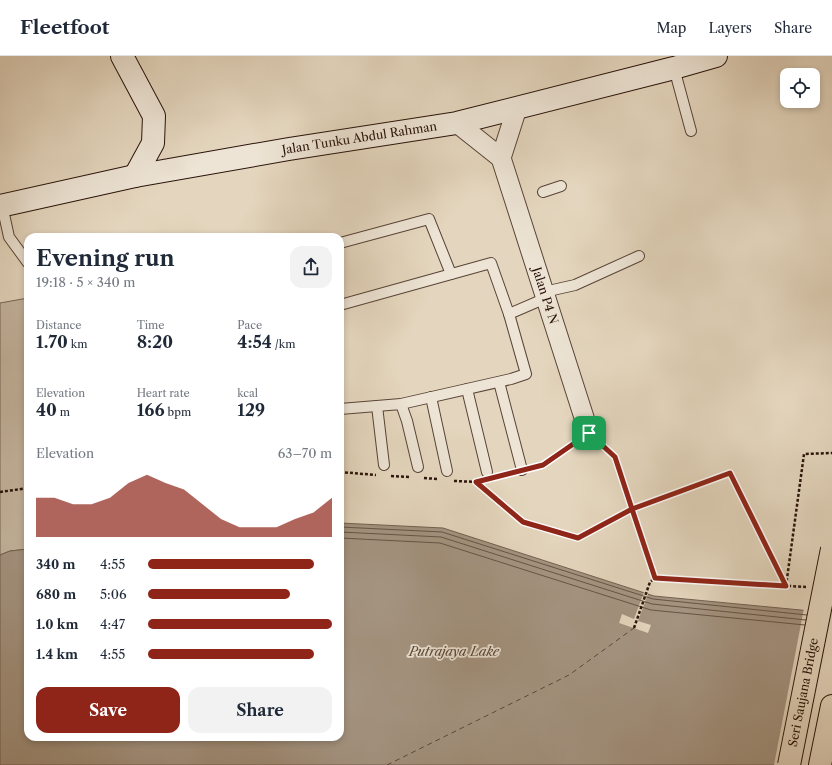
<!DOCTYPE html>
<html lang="en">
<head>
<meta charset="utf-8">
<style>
  body { margin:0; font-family:"Libre Caslon Text",serif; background:#f2f2f3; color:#1f2937; height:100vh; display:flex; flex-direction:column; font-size:15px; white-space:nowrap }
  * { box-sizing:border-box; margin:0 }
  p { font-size:13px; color:#747a83 }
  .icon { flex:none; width:22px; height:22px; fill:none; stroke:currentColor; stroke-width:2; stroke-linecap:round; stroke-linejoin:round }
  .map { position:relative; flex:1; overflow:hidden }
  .drawer { position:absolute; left:24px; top:177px; width:320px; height:508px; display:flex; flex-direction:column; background:#fff; border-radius:12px; box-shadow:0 2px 6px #0003 }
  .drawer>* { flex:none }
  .buttons { position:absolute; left:780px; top:12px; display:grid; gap:8px }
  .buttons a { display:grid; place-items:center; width:40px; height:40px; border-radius:8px; background:#fff; box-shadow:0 2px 6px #0003; font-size:20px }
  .pin { position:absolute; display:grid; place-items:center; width:34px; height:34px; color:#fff; margin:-17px; border-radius:8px; box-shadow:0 2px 6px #0006 }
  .round { display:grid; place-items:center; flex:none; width:42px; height:42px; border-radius:12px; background:#f2f2f3 }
  .summary { display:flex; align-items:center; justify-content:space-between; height:68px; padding:0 12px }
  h1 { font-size:22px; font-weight:700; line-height:30px }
  .figures { display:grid; grid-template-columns:repeat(3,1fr); gap:6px; height:68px; padding:4px 12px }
  .figures div { display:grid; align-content:center }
  .figures b { font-size:17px; font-weight:700 }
  .figures small { font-size:11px; font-weight:400 }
  .figures p { font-size:11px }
  .chart { height:112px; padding:8px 12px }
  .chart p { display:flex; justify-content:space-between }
  .chart svg { width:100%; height:72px; margin-top:4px; fill:#8f2418; opacity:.7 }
  .action { display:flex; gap:8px; margin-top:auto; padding:8px 12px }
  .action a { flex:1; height:46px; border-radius:12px; background:#8f2418; color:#fff; font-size:16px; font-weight:700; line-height:46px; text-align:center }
  .action a+a { background:#f2f2f3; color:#1f2937 }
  ul { padding:0 12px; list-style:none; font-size:13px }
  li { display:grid; grid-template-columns:64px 48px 1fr; align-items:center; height:30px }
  li i { height:10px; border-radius:5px; background:#8f2418 }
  header { display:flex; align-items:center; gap:24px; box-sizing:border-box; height:56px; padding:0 20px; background:#fff; border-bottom:1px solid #e0e1e3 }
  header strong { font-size:19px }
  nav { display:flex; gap:22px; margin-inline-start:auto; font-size:14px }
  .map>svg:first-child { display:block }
  .green { fill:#c4b59f; stroke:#766454 }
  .water { fill:#a49481; stroke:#736051 }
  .pier { fill:#e4d6be }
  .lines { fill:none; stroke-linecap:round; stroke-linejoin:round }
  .shore { stroke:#665446; stroke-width:1 }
  .ferry { stroke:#5a473a; stroke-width:1; stroke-dasharray:5 4; stroke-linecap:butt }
  .lane-casing { stroke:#584437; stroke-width:12 }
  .street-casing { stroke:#584437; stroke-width:21 }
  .secondary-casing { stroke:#29130a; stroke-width:24 }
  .primary-casing { stroke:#29130a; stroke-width:24 }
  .path { stroke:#29130a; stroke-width:2.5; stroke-dasharray:3 2; stroke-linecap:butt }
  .lane { stroke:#ede4d5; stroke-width:10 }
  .street { stroke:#ede4d5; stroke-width:19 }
  .secondary { stroke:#ede4d5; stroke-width:22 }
  .primary { stroke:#e4d6be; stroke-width:22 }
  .primary-bridge-casing { stroke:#29130a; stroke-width:24; stroke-linecap:butt }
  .primary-bridge { stroke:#e4d6be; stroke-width:22 }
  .route-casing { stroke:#fff; stroke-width:8 }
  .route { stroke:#8f2418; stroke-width:5 }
  .labels { text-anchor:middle; stroke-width:3.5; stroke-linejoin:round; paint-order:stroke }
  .street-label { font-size:12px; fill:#29130a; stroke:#ede4d5 }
  .water-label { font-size:13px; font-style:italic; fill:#5a473a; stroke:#ede4d5 }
</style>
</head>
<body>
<header>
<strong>Fleetfoot</strong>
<nav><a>Map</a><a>Layers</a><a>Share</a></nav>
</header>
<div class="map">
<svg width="832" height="709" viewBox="0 0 832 709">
  <rect width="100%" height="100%" fill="#e4d6be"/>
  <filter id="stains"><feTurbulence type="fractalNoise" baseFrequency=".005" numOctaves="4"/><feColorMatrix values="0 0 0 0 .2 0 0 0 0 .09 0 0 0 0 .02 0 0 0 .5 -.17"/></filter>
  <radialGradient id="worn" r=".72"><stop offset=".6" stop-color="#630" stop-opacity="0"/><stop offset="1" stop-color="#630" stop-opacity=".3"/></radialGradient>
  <path class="green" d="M28 242V493L10 495 0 499V247Z"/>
  <path class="water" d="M340 467 443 472 654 540 832 557V709H0V499L10 495 28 493V681H340Z"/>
  <g class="pier">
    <path d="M644 536 648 538 638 565 651 569 648 577 619 567 622 558 634 563Z"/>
    <path d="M804 552 832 555V709H774Z"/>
  </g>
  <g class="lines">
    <g class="shore">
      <path d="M340 471 442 476 653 543 807 559"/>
      <path d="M340 476 441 481 652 548 806 564"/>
      <path d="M340 482 440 487 651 554 805 569"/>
    </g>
    <path class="ferry" d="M387 709 569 619 634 572"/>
    <defs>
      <g id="lane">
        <path d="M674 12 691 75"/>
        <path d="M543 136 561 130"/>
        <path d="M2 149 9 181 28 207"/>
        <path d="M340 187 429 163 451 218"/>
        <path d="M544 236 575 229 639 200"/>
        <path d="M340 249 491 207 509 258 526 318 511 323 401 348"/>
        <path d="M509 258 546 242"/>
        <path d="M499 326 522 414"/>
        <path d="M467 333 487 416"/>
        <path d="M431 341 447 415"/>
        <path d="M377 350 384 409"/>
        <path d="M340 353 401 348 407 365 418 411"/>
      </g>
      <g id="street">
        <path id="s1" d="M517 52 501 102 589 377"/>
        <path d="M457 67 501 102"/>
      </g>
      <g id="secondary">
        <path d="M122 0 154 60 153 87 135 120"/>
        <path id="s2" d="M0 150 135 120 289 93 457 67 674 12 716 0"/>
      </g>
      <path id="primary" d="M820 709 832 650"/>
    </defs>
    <use href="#lane" class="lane-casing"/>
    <use href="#street" class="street-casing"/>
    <use href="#secondary" class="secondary-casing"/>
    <use href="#primary" class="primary-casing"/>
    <g class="path">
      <path d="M602 389 615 401 632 453 730 417 786 530"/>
      <path d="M534 411 543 409 576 386"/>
      <path d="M340 416 376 419"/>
      <path d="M391 420 409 421"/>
      <path d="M498 421 510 417"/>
      <path d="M424 422 437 423"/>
      <path d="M454 425 479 426"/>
      <path d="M477 427 523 466 578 482 632 453 655 522 806 531"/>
      <path d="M0 436 28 432"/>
      <path d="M786 530 804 398 832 397"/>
      <path d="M634 572 650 526 655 522"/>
    </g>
    <use href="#lane" class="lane"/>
    <use href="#street" class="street"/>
    <use href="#secondary" class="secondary"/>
    <use href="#primary" class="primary"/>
    <defs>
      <g id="primary-bridge">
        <path id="s3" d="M789 709 832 493"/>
      </g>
    </defs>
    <use href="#primary-bridge" class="primary-bridge-casing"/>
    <use href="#primary-bridge" class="primary-bridge"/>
  </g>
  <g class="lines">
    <defs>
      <path id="route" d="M589 377 543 409 476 426 523 466 578 482 632 453 655 522 786 530 730 417 632 453 615 401 589 377"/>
    </defs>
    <use href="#route" class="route-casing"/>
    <use href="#route" class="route"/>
  </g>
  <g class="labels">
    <g class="street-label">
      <text dy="4" stroke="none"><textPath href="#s2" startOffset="366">Jalan Tunku Abdul Rahman</textPath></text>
      <text dy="4" stroke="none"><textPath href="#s1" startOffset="197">Jalan P4 N</textPath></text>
      <text dy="4" stroke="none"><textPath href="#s3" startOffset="74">Seri Saujana Bridge</textPath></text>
    </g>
    <g class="water-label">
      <text x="454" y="600">Putrajaya Lake</text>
    </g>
  </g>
  <rect width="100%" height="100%" filter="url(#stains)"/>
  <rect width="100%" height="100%" fill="url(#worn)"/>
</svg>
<div class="buttons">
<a><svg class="icon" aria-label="locate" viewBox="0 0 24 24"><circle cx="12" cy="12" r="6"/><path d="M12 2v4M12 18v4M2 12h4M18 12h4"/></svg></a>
</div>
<div class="pin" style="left:589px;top:377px;background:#1e9e55"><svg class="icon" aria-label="arrive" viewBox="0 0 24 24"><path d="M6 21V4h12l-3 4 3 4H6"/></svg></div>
<section class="drawer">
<div class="summary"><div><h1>Evening run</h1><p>19:18 · 5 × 340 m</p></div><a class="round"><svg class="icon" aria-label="share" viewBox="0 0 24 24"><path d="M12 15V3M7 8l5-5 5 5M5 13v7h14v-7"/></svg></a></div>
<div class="figures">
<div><p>Distance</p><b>1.70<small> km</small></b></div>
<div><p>Time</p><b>8:20</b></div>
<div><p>Pace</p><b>4:54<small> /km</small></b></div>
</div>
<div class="figures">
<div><p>Elevation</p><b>40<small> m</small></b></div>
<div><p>Heart rate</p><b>166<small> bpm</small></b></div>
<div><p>kcal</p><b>129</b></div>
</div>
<div class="chart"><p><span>Elevation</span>63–70 m</p>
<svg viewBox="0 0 160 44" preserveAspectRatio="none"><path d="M0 44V20L10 20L20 24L30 24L40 20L50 11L60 6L70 11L80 15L90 24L100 33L110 38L120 38L130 38L140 33L150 29L160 20V44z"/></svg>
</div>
<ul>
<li><b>340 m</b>4:55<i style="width:90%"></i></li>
<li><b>680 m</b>5:06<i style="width:77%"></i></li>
<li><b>1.0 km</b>4:47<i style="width:100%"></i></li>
<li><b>1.4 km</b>4:55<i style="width:90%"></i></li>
</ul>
<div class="action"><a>Save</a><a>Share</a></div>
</section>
</div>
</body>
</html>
